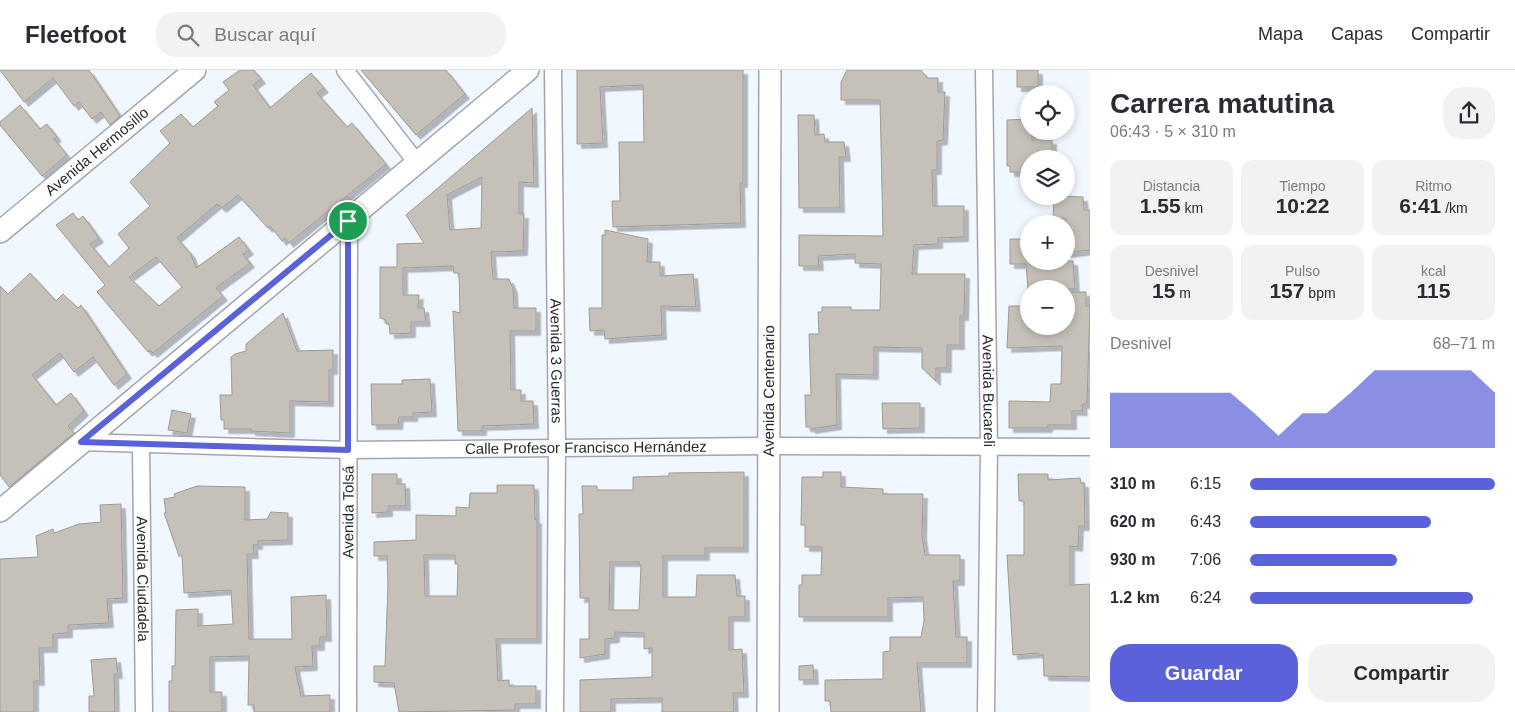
<!DOCTYPE html>
<html lang="es">
<head>
<meta charset="utf-8">
<style>
  body { margin:0; font-family:Arial,sans-serif; background:#f2f2f3; color:#2b2b33; height:100vh; display:flex; flex-direction:column; font-size:19px; white-space:nowrap }
  * { box-sizing:border-box; margin:0 }
  p { font-size:16px; color:#7c7c81 }
  .icon { flex:none; width:28px; height:28px; fill:none; stroke:currentColor; stroke-width:2; stroke-linecap:round; stroke-linejoin:round }
  .map { position:relative; flex:1; overflow:hidden }
  .side { display:flex; flex-direction:column; background:#fff; width:425px }
  .side>* { flex:none }
  .buttons { position:absolute; left:1020px; top:15px; display:grid; gap:10px }
  .buttons a { display:grid; place-items:center; width:55px; height:55px; border-radius:50%; background:#fff; box-shadow:0 2px 8px #0003; font-size:25px }
  .pin { position:absolute; display:grid; place-items:center; width:42px; height:42px; color:#fff; margin:-21px; border:2px solid #fff; border-radius:50%; box-shadow:0 1px 5px #0007 }
  .round { display:grid; place-items:center; flex:none; width:52px; height:52px; border-radius:20px; background:#f2f2f3 }
  .overview { display:flex; align-items:center; justify-content:space-between; height:85px; padding:0 20px }
  h1 { font-size:28px; font-weight:800; line-height:38px }
  .stats { display:grid; grid-template-columns:repeat(3,1fr); gap:8px; height:85px; padding:5px 20px }
  .stats div { display:grid; align-content:center; border-radius:12px; background:#f2f2f3; text-align:center }
  .stats b { font-size:21px; font-weight:800 }
  .stats small { font-size:14px; font-weight:400 }
  .stats p { font-size:14px }
  .chart { height:140px; padding:10px 20px }
  .chart p { display:flex; justify-content:space-between }
  .chart svg { width:100%; height:90px; margin-top:5px; fill:#5b61d9; opacity:.7 }
  .cta { display:flex; gap:10px; margin-top:auto; padding:10px 20px }
  .cta a { flex:1; height:58px; border-radius:20px; background:#5b61d9; color:#fff; font-size:20px; font-weight:800; line-height:58px; text-align:center }
  .cta a+a { background:#f2f2f3; color:#2b2b33 }
  ul { padding:0 20px; list-style:none; font-size:16px }
  li { display:grid; grid-template-columns:80px 60px 1fr; align-items:center; height:38px }
  li i { height:12px; border-radius:6px; background:#5b61d9 }
  header { display:flex; align-items:center; gap:30px; box-sizing:border-box; height:70px; padding:0 25px; background:#fff; border-bottom:1px solid #e1e1e2 }
  header strong { font-size:24px }
  nav { display:flex; gap:28px; margin-inline-start:auto; font-size:18px }
  .search { width:350px; height:45px; background:#f2f2f3; display:flex; align-items:center; gap:12px; box-sizing:border-box; padding:0 18px; border-radius:20px; color:#7c7c81; font-size:19px }
  main { display:flex; flex:1; min-height:0 }
  .map>svg:first-child { display:block }
  .building { fill:#c5c0b8; stroke:#a09a93; fill-rule:evenodd; filter:url(#shadow) }
  .lines { fill:none; stroke-linecap:round; stroke-linejoin:round }
  .minor-casing { stroke:#a1a6ae; stroke-width:19 }
  .tertiary-casing { stroke:#a1a6ae; stroke-width:24 }
  .minor { stroke:#fff; stroke-width:16 }
  .tertiary { stroke:#fff; stroke-width:21 }
  .route-casing { stroke:#fff; stroke-width:10 }
  .route { stroke:#5b61d9; stroke-width:6 }
  .labels { text-anchor:middle; stroke-width:4.5; stroke-linejoin:round; paint-order:stroke }
  .street-label { font-size:15px; fill:#272a2c; stroke:#f1f7ff }
</style>
</head>
<body>
<header>
<strong>Fleetfoot</strong>
<div class="search"><svg class="icon" aria-label="search" viewBox="0 0 24 24"><circle cx="10" cy="10" r="6"/><path d="M15 15l6 6"/></svg>Buscar aquí</div>
<nav><a>Mapa</a><a>Capas</a><a>Compartir</a></nav>
</header>
<main>
<div class="map">
<svg width="1090" height="642" viewBox="0 0 1090 642">
  <defs>
    <filter id="shadow"><feDropShadow dx="4.5" dy="4.5" stdDeviation="0" flood-color="#0004"/></filter>
  </defs>
  <rect width="100%" height="100%" fill="#f1f7ff"/>
  <g class="building">
    <path d="M0 0H89L120 46 110 55 101 42 92 49 79 32 74 36 53 8 24 32Z"/>
    <path d="M240 0H254L261 9 253 15 270 38 311 3 324 18 317 23 347 57 352 53 386 94 289 173 285 168 282 171 270 156 268 158 238 125 222 138 217 134 177 168 191 184 196 198 239 167 249 180 243 184 250 193 216 218 223 226 153 283 150 280 148 282 97 222 105 215 56 155 73 143 78 150 83 146 99 168 90 174 109 197 129 178 118 164 150 136 130 112 170 73 160 61 181 44 193 57 218 36 214 32 229 20 223 12ZM156 187 182 217 159 236 129 207Z"/>
    <path d="M361 0H446L465 24 416 65Z"/>
    <path d="M577 0H743V113H740L741 153 613 157 612 131H620L619 72H644L643 15 600 17 603 73 577 74Z"/>
    <path d="M847 0H921L927 8H938V22H945L943 70 937 71V100H932L933 136H964V167L938 168V174L914 175 912 204H965L964 246H960V275H947V298H936V311L922 298V278L874 277V305L836 304 837 355 811 359 810 357H806L805 325H811L809 264H819L818 242H822V237H851V240H880L881 194 855 193V184L818 186 819 196H799V165L883 166 880 30H841V12Z"/>
    <rect x="1017" y="0" width="21" height="17"/>
    <path d="M20 35 40 59 47 54 57 67 54 69 67 85 42 106 0 55V52Z"/>
    <path d="M532 38 534 113 519 112V144H524L523 181 491 182 493 209H509L513 219 514 238H536V261H510L511 320H521V331H533L534 354 482 356V361H458L453 241 460 243 459 203H454L453 196 403 198V225H419L418 238H424L426 252H411V263L390 264 389 254H386V250L380 248V197H397V174L424 173 406 145ZM482 107 481 158 450 160 447 125Z"/>
    <path d="M798 45H814L815 65 824 64 825 72H844L846 87H839L840 138H799Z"/>
    <path d="M1029 49V61H1032V70H1052V89H1029V102H1010V96H1007V50Z"/>
    <path d="M1054 126 1083 127 1084 140H1090V180L1066 183V149L1053 148Z"/>
    <path d="M605 160 648 169 647 192H660V206L693 204 696 237 661 236 662 265 605 269 604 260 590 261 589 238H602V165H605Z"/>
    <path d="M1010 169H1029V191H1073L1075 219H1028L1026 194H1010Z"/>
    <path d="M30 203 56 231 63 224 78 238 81 235 127 304 114 315 93 287 74 302 60 283 32 305 56 335 71 323 84 341 68 356 74 363 9 417 0 405V216L8 224Z"/>
    <path d="M1066 222H1086V236H1090L1087 334H1082L1083 341H1072V355H1048V358H1009V331L1050 332 1051 314H1061L1062 276 1007 278 1009 236H1029V259H1060V256H1066Z"/>
    <path d="M283 243 297 281 333 280V300H329V332L290 331V363L251 361V359H224V350H221L220 325H232L231 287 235 284 246 281V274Z"/>
    <path d="M430 309 432 342 413 343V347H399L398 355H372L371 314H402V310Z"/>
    <path d="M882 333H920V358L883 359Z"/>
    <path d="M172 340 191 344 187 363 168 360Z"/>
    <path d="M744 402V478H705V486H663V527H696L697 505H735L737 526H745V547H729V580L742 579 744 623H733L734 642H662V628L611 629V642H580V610L652 607V578L644 579V563L615 562V568L605 569V584L580 588V569H589V528H580L579 444H583L582 416H597V420H633V407L669 406V403ZM610 492H639V495H641L639 540H609Z"/>
    <path d="M823 402H841V417L883 419V424H923L922 465 925 485H960V511H953L956 567H967V593H917L921 642H831L830 631H825V610L883 609V582L890 581V567H921L924 551 923 527 888 528V547H799V515H802V505H821L822 477H805V455H801L802 407H823Z"/>
    <path d="M372 404H397V414H405L406 436H388V442L372 443Z"/>
    <path d="M1018 404H1048V410L1080 408 1081 413H1084L1085 456H1079L1078 477 1070 476V515L1090 514V607L1044 606 1043 585 1039 586V583L1013 585 1007 485H1024V431H1019Z"/>
    <path d="M497 415H534L535 450 537 449V569H496L498 611 509 610V616H536V634H515V640L399 642 394 613 374 612V596H385L388 514 387 486H374V472L416 470V445L456 446V437L469 438 470 423H497ZM424 485H455V494H458L457 526H425Z"/>
    <path d="M197 416 245 417V450L267 449 271 442 288 443V470L258 471V475H253L254 484H247L249 569H292L291 527 326 525 327 567H320V576H312L313 596 295 597 301 626 330 625V642H254V635H248L249 586 210 587V622H222V642H169V611H172V596H175L176 540 198 539V556L233 554 231 520 184 523 182 486H179L164 443H166L164 429 175 427 174 424Z"/>
    <path d="M121 434 123 528 107 529 109 553 68 555V563L53 564V578H39L40 611H34V642H0V489L38 487 36 466 53 459 54 463 79 454 101 452 100 435Z"/>
    <path d="M116 588 118 604H114L115 642H89V626H94L91 590Z"/>
    <path d="M813 595 814 610H799V596Z"/>
  </g>
  <g class="lines">
    <defs>
      <g id="minor">
        <path d="M345 0 417 93"/>
        <path id="s1" d="M553 0 557 377 555 642"/>
        <path id="s2" d="M984 0 989 377 986 642"/>
        <path id="s3" d="M81 372 348 380 768 376 1090 377"/>
        <path id="s4" d="M141 375 144 642"/>
        <path id="s5" d="M348 642 349 151"/>
      </g>
      <g id="tertiary">
        <path id="s6" d="M0 162 195 0"/>
        <path d="M0 441 528 0"/>
        <path id="s7" d="M768 642 770 0"/>
      </g>
    </defs>
    <use href="#minor" class="minor-casing"/>
    <use href="#tertiary" class="tertiary-casing"/>
    <use href="#minor" class="minor"/>
    <use href="#tertiary" class="tertiary"/>
  </g>
  <g class="lines">
    <defs>
      <path id="route" d="M348 151V380L81 372Z"/>
    </defs>
    <use href="#route" class="route-casing"/>
    <use href="#route" class="route"/>
  </g>
  <g class="labels">
    <g class="street-label">
      <text dy="5" stroke="none"><textPath href="#s6" startOffset="126">Avenida Hermosillo</textPath></text>
      <text dy="5" stroke="none"><textPath href="#s1" startOffset="291">Avenida 3 Guerras</textPath></text>
      <text dy="5" stroke="none"><textPath href="#s7" startOffset="321">Avenida Centenario</textPath></text>
      <text dy="5" stroke="none"><textPath href="#s2" startOffset="321">Avenida Bucareli</textPath></text>
      <text dy="5" stroke="none"><textPath href="#s3" startOffset="505">Calle Profesor Francisco Hernández</textPath></text>
      <text dy="5" stroke="none"><textPath href="#s5" startOffset="200">Avenida Tolsá</textPath></text>
      <text dy="5" stroke="none"><textPath href="#s4" startOffset="134">Avenida Ciudadela</textPath></text>
    </g>
  </g>
</svg>
<div class="buttons">
<a><svg class="icon" aria-label="locate" viewBox="0 0 24 24"><circle cx="12" cy="12" r="6"/><path d="M12 2v4M12 18v4M2 12h4M18 12h4"/></svg></a>
<a><svg class="icon" aria-label="layers" viewBox="0 0 24 24"><path d="M12 4l9 5-9 5-9-5zM3 14l9 5 9-5"/></svg></a>
<a>+</a>
<a>−</a>
</div>
<div class="pin" style="left:348px;top:151px;background:#1e9e55"><svg class="icon" aria-label="arrive" viewBox="0 0 24 24"><path d="M6 21V4h12l-3 4 3 4H6"/></svg></div>
</div>
<section class="side">
<div class="overview"><div><h1>Carrera matutina</h1><p>06:43 · 5 × 310 m</p></div><a class="round"><svg class="icon" aria-label="share" viewBox="0 0 24 24"><path d="M12 15V3M7 8l5-5 5 5M5 13v7h14v-7"/></svg></a></div>
<div class="stats">
<div><p>Distancia</p><b>1.55<small> km</small></b></div>
<div><p>Tiempo</p><b>10:22</b></div>
<div><p>Ritmo</p><b>6:41<small> /km</small></b></div>
</div>
<div class="stats">
<div><p>Desnivel</p><b>15<small> m</small></b></div>
<div><p>Pulso</p><b>157<small> bpm</small></b></div>
<div><p>kcal</p><b>115</b></div>
</div>
<div class="chart"><p><span>Desnivel</span>68–71 m</p>
<svg viewBox="0 0 160 44" preserveAspectRatio="none"><path d="M0 44V17L10 17L20 17L30 17L40 17L50 17L60 27L70 38L80 27L90 27L100 17L110 6L120 6L130 6L140 6L150 6L160 17V44z"/></svg>
</div>
<ul>
<li><b>310 m</b>6:15<i style="width:100%"></i></li>
<li><b>620 m</b>6:43<i style="width:74%"></i></li>
<li><b>930 m</b>7:06<i style="width:60%"></i></li>
<li><b>1.2 km</b>6:24<i style="width:91%"></i></li>
</ul>
<div class="cta"><a>Guardar</a><a>Compartir</a></div>
</section>
</main>
</body>
</html>
